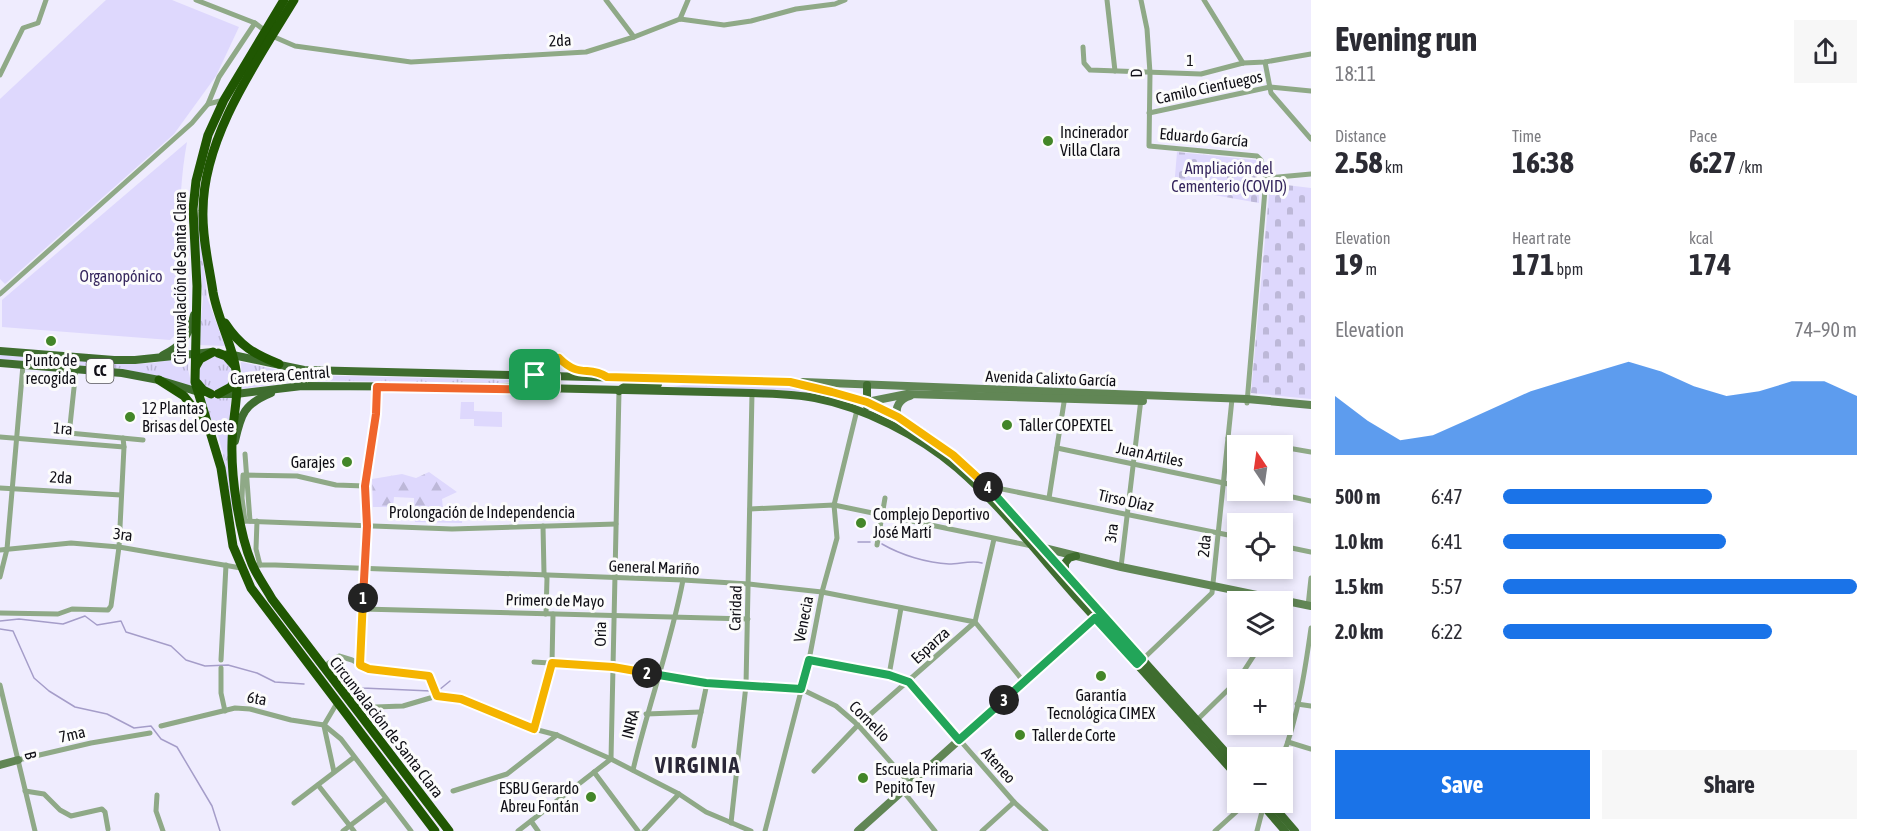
<!DOCTYPE html>
<html lang="en">
<head>
<meta charset="utf-8">
<style>
  body { margin:0; font-family:"Asap Condensed",sans-serif; background:#f7f7f7; color:#2b2b33; height:100vh; display:flex; flex-direction:column; font-size:22px; white-space:nowrap }
  * { box-sizing:border-box; margin:0 }
  p { font-size:20px; color:#7c7c81 }
  .icon { flex:none; width:33px; height:33px; fill:none; stroke:currentColor; stroke-width:2; stroke-linecap:round; stroke-linejoin:round }
  .map { position:relative; flex:1; overflow:hidden }
  .sheet { display:flex; flex-direction:column; background:#fff; width:570px }
  .sheet>* { flex:none }
  .needle { width:39px; rotate:347deg }
  .controls { position:absolute; left:1227px; top:435px; display:grid; gap:12px }
  .controls a { display:grid; place-items:center; width:66px; height:66px; border-radius:0px; background:#fff; box-shadow:0 3px 9px #0003; font-size:30px }
  .pin { position:absolute; display:grid; place-items:center; width:51px; height:51px; color:#fff; margin:-26px; border-radius:12px; box-shadow:0 3px 9px #0006 }
  .km { position:absolute; width:30px; height:30px; margin:-15px; border-radius:50%; background:#222; color:#fff; font-size:16px; line-height:30px; text-align:center }
  .round { display:grid; place-items:center; flex:none; width:63px; height:63px; border-radius:0px; background:#f7f7f7 }
  .head { display:flex; align-items:center; justify-content:space-between; height:102px; padding:0 24px }
  h1 { font-size:33px; font-weight:700; line-height:45px }
  .stats { display:grid; grid-template-columns:repeat(3,1fr); gap:9px; height:102px; padding:6px 24px }
  .stats div { display:grid; align-content:center }
  .stats b { font-size:30px; font-weight:700 }
  .stats small { font-size:16px; font-weight:400 }
  .stats p { font-size:16px }
  .chart { height:168px; padding:12px 24px }
  .chart p { display:flex; justify-content:space-between }
  .chart svg { width:100%; height:108px; margin-top:6px; fill:#1a73e8; opacity:.7 }
  .primary-button { display:flex; gap:12px; margin-top:auto; padding:12px 24px }
  .primary-button a { flex:1; height:69px; border-radius:0px; background:#1a73e8; color:#fff; font-size:24px; font-weight:700; line-height:69px; text-align:center }
  .primary-button a+a { background:#f7f7f7; color:#2b2b33 }
  ul { padding:0 24px; list-style:none; font-size:20px }
  li { display:grid; grid-template-columns:96px 72px 1fr; align-items:center; height:45px }
  li i { height:15px; border-radius:8px; background:#1a73e8 }
  main { display:flex; flex:1; min-height:0 }
  .map>svg:first-child { display:block }
  .grass { fill:url(#grass-tufts) }
  .forest { fill:url(#forest-firs) }
  .cemetery { fill:url(#cemetery-stones) }
  .garden { fill:#ded8fd }
  .lines { fill:none; stroke-linecap:round; stroke-linejoin:round }
  .stream { stroke:#a59dc9; stroke-width:1.5 }
  .street { stroke:#8fa987; stroke-width:5 }
  .secondary { stroke:#618655; stroke-width:8 }
  .primary { stroke:#3f6d2f; stroke-width:8 }
  .highway { stroke:#205702; stroke-width:9 }
  .split-1-casing { stroke:#fff; stroke-width:12 }
  .split-2-casing { stroke:#fff; stroke-width:12 }
  .split-3-casing { stroke:#fff; stroke-width:12 }
  .split-4-casing { stroke:#fff; stroke-width:12 }
  .split-5-casing { stroke:#fff; stroke-width:12 }
  .split-1 { stroke:#f0652b; stroke-width:8 }
  .split-2 { stroke:#f5b400; stroke-width:8 }
  .split-3 { stroke:#22a559; stroke-width:8 }
  .split-4 { stroke:#22a559; stroke-width:8 }
  .split-5 { stroke:#f5b400; stroke-width:8 }
  .poi-dot { fill:#438628; stroke:#fcfcfc; stroke-width:2 }
  .labels { text-anchor:middle; stroke-width:6; stroke-linejoin:round; paint-order:stroke }
  .shield { fill:#fcfcfc; stroke:#57565b; stroke-width:1.5 }
  .shield-label { font-size:15px; font-weight:bold; fill:#100f16 }
  .street-label { font-size:16px; fill:#100f16; stroke:#fcfcfc }
  .poi-label { font-size:16px; fill:#100f16; stroke:#fcfcfc; text-anchor:start }
  .park-label { font-size:16px; fill:#36275e; stroke:#fcfcfc }
  .district-label { font-size:22px; font-weight:bold; letter-spacing:1.5px; fill:#2b2838; stroke:#fcfcfc }
</style>
</head>
<body>
<main>
<div class="map">
<svg width="1311" height="831" viewBox="0 0 1311 831">
  <defs>
    <pattern id="grass-tufts" width="24" height="20" patternUnits="userSpaceOnUse" patternTransform="scale(1.5)"><rect width="24" height="20" fill="#ded8fd"/><path d="M3 7l-1-3M5 7V3M7 7l1-3M15 17l-1-3M17 17v-4M19 17l1-3" fill="none" stroke="#bdb8d8"/></pattern>
    <pattern id="forest-firs" width="22" height="20" patternUnits="userSpaceOnUse" patternTransform="scale(1.5)"><rect width="22" height="20" fill="#ded8fd"/><path d="M5 1l3.5 6h-7zM16 11l3.5 6h-7z" fill="#bdb8d8"/></pattern>
    <pattern id="cemetery-stones" width="16" height="16" patternUnits="userSpaceOnUse" patternTransform="scale(1.5)"><rect width="16" height="16" fill="#ded8fd"/><path d="M2 7V4a2 2 0 0 1 4 0v3zM10 15v-3a2 2 0 0 1 4 0v3z" fill="#bdb8d8"/></pattern>
  </defs>
  <rect width="100%" height="100%" fill="#efecfe"/>
  <g class="grass">
    <path d="M199 215 207 297 225 346 198 345 203 299 197 230Z"/>
    <path d="M0 354 125 364 153 363 189 356 188 369 192 387 164 378 124 369 0 359Z"/>
    <circle cx="215" cy="373" r="17"/>
    <path d="M241 362 300 375 520 380 498 384 301 380 242 389Z"/>
    <path d="M695 383 761 384 803 390 851 403 794 391 673 387Z"/>
    <path d="M201 398H231L228 449 234 511 232 512 223 454 218 435Z"/>
  </g>
  <path class="forest" d="M429 472 457 492 442 499 443 508 463 511 462 523 415 522 414 498 394 497 393 507H373L372 479 402 474 416 478Z"/>
  <g class="cemetery">
    <path d="M1177 152 1256 160 1258 163 1259 203 1174 188Z"/>
    <path d="M1270 183 1311 188V399L1251 393Z"/>
  </g>
  <g class="garden">
    <path d="M106 0H172L239 27 216 76 174 134 5 284 0 279V99Z"/>
    <path d="M187 142C176 202 180 264 181 325L177 333 170 340 2 327V300Z"/>
    <path d="M461 402H474V411L502 412V427L474 426V419H460Z"/>
  </g>
  <g class="lines">
    <g class="stream">
      <path d="M858 542H870"/>
      <path d="M882 544C901 555 927 563 949 564 960 564 971 560 982 563"/>
      <path d="M0 621 19 619 63 624 85 616 97 625 121 621 126 632 171 646 186 660 205 666 228 665 257 673 275 682 304 684"/>
      <path d="M0 629 13 631 34 678 49 691 75 707 107 714 134 728 151 726 161 739 177 747 212 806 220 831"/>
      <path d="M343 678 353 680 362 688 431 691"/>
      <path d="M439 690 450 681"/>
    </g>
    <g class="street">
      <path d="M196 0 255 23 272 36 295 46 411 62 586 52 634 37 680 19 724 25 751 21 796 9 835 4 845 0"/>
      <path d="M606 0 634 37"/>
      <path d="M1107 0 1115 71"/>
      <path d="M1141 0 1147 29 1150 73 1149 146 1257 156 1261 160 1266 178 1247 403"/>
      <path d="M1204 0 1243 63"/>
      <path d="M680 19 688 0"/>
      <path d="M1083 47 1084 63 1090 70 1201 74 1243 63 1265 62 1311 54"/>
      <path d="M1265 62 1271 93 1311 139"/>
      <path d="M0 75 23 28 38 23 46 0"/>
      <path d="M208 104 219 77 255 23"/>
      <path d="M1149 113 1270 87 1311 91"/>
      <path d="M1266 178 1311 174"/>
      <path d="M0 294 192 123 208 104 224 100"/>
      <path d="M69 433 143 440"/>
      <path d="M69 435 76 369"/>
      <path d="M0 437 124 447"/>
      <path d="M1228 438 1272 446"/>
      <path d="M1282 447 1311 452"/>
      <path d="M1057 448 1238 486"/>
      <path d="M245 454 250 521"/>
      <path d="M987 486 1238 537"/>
      <path d="M0 488 121 495"/>
      <path d="M1261 490 1311 501"/>
      <path d="M1049 498 1065 396"/>
      <path d="M750 509 834 505 1032 546"/>
      <path d="M240 521 452 529 616 524"/>
      <path d="M245 521 242 498 243 475 297 476 336 485 365 486"/>
      <path d="M257 521 256 549 260 565"/>
      <path d="M543 526 544 573 547 578 546 614"/>
      <path d="M877 545 885 498"/>
      <path d="M1282 546 1311 552"/>
      <path d="M0 550 71 543 119 547 241 568"/>
      <path d="M253 565H275L683 580 749 584 822 592 975 622 1024 682"/>
      <path d="M1121 567 1141 399"/>
      <path d="M0 577 7 549 23 365"/>
      <path d="M1308 606 1311 578"/>
      <path d="M362 609 748 619"/>
      <path d="M0 613 58 614 72 609 108 610 111 606 119 547 124 447 123 438"/>
      <path d="M221 660 226 565"/>
      <path d="M809 660 889 675 909 682 1014 802 1046 831"/>
      <path d="M1142 660 1212 593 1232 399"/>
      <path d="M534 662 613 667 707 683 801 689 836 706 858 725 910 784"/>
      <path d="M360 665 367 526 365 486 376 414 377 387"/>
      <path d="M323 667 339 656 352 660 369 669 429 676 437 696"/>
      <path d="M221 668V693L225 711"/>
      <path d="M889 675 901 608"/>
      <path d="M1238 680 1260 646"/>
      <path d="M0 685 35 831"/>
      <path d="M1297 704 1311 706"/>
      <path d="M354 705 375 707 403 706 437 696 461 699 534 729 557 735 611 759 679 794 706 812 751 831"/>
      <path d="M646 714 701 712"/>
      <path d="M1195 722 1238 680"/>
      <path d="M324 725 341 739 411 831"/>
      <path d="M161 726 235 708 250 709 291 720 324 725 337 703"/>
      <path d="M324 726 334 772"/>
      <path d="M534 729 552 663 553 614"/>
      <path d="M1288 742 1311 749"/>
      <path d="M694 746 707 683"/>
      <path d="M1282 758C1298 717 1305 671 1311 628"/>
      <path d="M18 760 91 743 150 733"/>
      <path d="M633 770C648 706 671 644 683 580"/>
      <path d="M814 771 858 725 975 622 994 539"/>
      <path d="M594 772 638 831"/>
      <path d="M318 785 354 831"/>
      <path d="M25 791 44 794 60 810 71 816 102 809 105 812 108 829"/>
      <path d="M453 791 507 774 557 735"/>
      <path d="M903 791 935 831"/>
      <path d="M157 795 156 811 163 831"/>
      <path d="M294 803 353 758"/>
      <path d="M531 821 538 831"/>
      <path d="M731 823 746 685 752 393"/>
      <path d="M343 831 385 799"/>
      <path d="M518 831 611 759 619 391"/>
      <path d="M644 831 679 794"/>
      <path d="M765 831 809 660 822 592 837 538 834 505 857 410"/>
      <path d="M982 831 1014 802"/>
      <path d="M1215 831 1247 802"/>
      <path d="M1257 831 1264 804"/>
    </g>
    <g class="secondary">
      <path d="M803 382 1247 399 1311 405"/>
      <path d="M867 402 907 394 1143 401"/>
      <path d="M898 417C894 407 900 399 910 396"/>
      <path d="M1044 548 1121 567 1311 606"/>
      <path d="M0 765 18 760"/>
      <path d="M858 831 1098 615"/>
    </g>
    <g class="primary">
      <path d="M0 351 114 360H135L212 352"/>
      <path d="M228 354 304 370 790 382C827 391 865 399 898 417 969 456 1021 523 1074 582 1128 644 1183 705 1238 766"/>
      <path d="M163 355C182 346 189 335 194 315"/>
      <path d="M0 363 122 373 159 380 202 393"/>
      <path d="M539 375 548 370 559 358 571 369 584 372"/>
      <path d="M619 391C628 381 645 384 658 384"/>
      <path d="M218 394H236L302 386 494 387 752 393C773 394 794 394 815 398 863 407 920 436 957 468 1001 506 1038 554 1077 598 1131 657 1184 717 1238 777"/>
      <path d="M867 406V385"/>
      <path d="M235 441C241 414 244 404 271 393"/>
      <path d="M1065 573V563L1069 558 1076 556"/>
      <path d="M1260 802 1285 831"/>
      <path d="M1270 802 1295 831"/>
    </g>
    <g class="highway">
      <path d="M284 0 224 100 208 135 196 181 193 209 197 286 195 382 221 468 233 546 251 588 435 831"/>
      <path d="M294 0C257 61 203 137 203 211 202 238 209 265 213 292 218 321 235 349 237 379 238 401 232 422 232 443 231 477 239 533 252 564 257 576 266 588 272 599L449 831"/>
      <path d="M225 323C240 346 254 354 279 364"/>
      <path d="M218 353 226 356 234 365"/>
      <path d="M196 366 200 359 213 352"/>
      <path d="M159 380 184 396 203 420"/>
      <path d="M197 383 203 390 211 394"/>
      <path d="M218 394 231 387 236 376"/>
    </g>
  </g>
  <g class="lines">
    <defs>
      <path id="split-1" d="M363 598 367 526 365 486 376 414 377 387 555 390V376L535 375"/>
      <path id="split-2" d="M363 598 360 665 369 669 429 676 437 696 461 699 534 729 552 663 613 667 647 673"/>
      <path id="split-3" d="M647 673 706 683 801 689 809 660 889 675 909 682 959 740 1004 700"/>
      <path id="split-4" d="M988 487 1142 659 1137 664 1095 618 1004 700"/>
      <path id="split-5" d="M535 375 548 370 559 358C580 379 588 365 607 377L790 382 832 392 867 402 898 417 953 455 988 487"/>
    </defs>
    <use href="#split-1" class="split-1-casing"/>
    <use href="#split-2" class="split-2-casing"/>
    <use href="#split-3" class="split-3-casing"/>
    <use href="#split-4" class="split-4-casing"/>
    <use href="#split-5" class="split-5-casing"/>
    <use href="#split-1" class="split-1"/>
    <use href="#split-2" class="split-2"/>
    <use href="#split-3" class="split-3"/>
    <use href="#split-4" class="split-4"/>
    <use href="#split-5" class="split-5"/>
  </g>
  <g class="poi-dot">
    <circle cx="1048" cy="141" r="6"/>
    <circle cx="51" cy="341" r="6"/>
    <circle cx="130" cy="417" r="6"/>
    <circle cx="1007" cy="425" r="6"/>
    <circle cx="347" cy="462" r="6"/>
    <circle cx="861" cy="523" r="6"/>
    <circle cx="1101" cy="676" r="6"/>
    <circle cx="1020" cy="735" r="6"/>
    <circle cx="863" cy="778" r="6"/>
    <circle cx="591" cy="797" r="6"/>
  </g>
  <g class="labels">
    <rect class="shield" x="86.5" y="359" width="27" height="24" rx="4.5"/>
    <g class="shield-label">
      <text x="100" y="376">CC</text>
    </g>
    <g class="street-label">
      <text transform="translate(560 40) rotate(-3)" y="6">2da</text>
      <text transform="translate(1190 60) rotate(1)" y="6">1</text>
      <text transform="translate(1136 73) rotate(-91)" y="6">D</text>
      <text transform="translate(1209 87) rotate(-12)" y="6">Camilo Cienfuegos</text>
      <text transform="translate(1204 137) rotate(5)" y="6">Eduardo García</text>
      <text transform="translate(180 278) rotate(-90)" y="6">Circunvalación de Santa Clara</text>
      <text transform="translate(280 375) rotate(-4)" y="6">Carretera Central</text>
      <text transform="translate(1051 378) rotate(2)" y="6">Avenida Calixto García</text>
      <text transform="translate(63 428) rotate(5)" y="6">1ra</text>
      <text transform="translate(1150 454) rotate(12)" y="6">Juan Artiles</text>
      <text transform="translate(61 477) rotate(4)" y="6">2da</text>
      <text transform="translate(1126 500) rotate(12)" y="6">Tirso Díaz</text>
      <text x="482" y="518">Prolongación de Independencia</text>
      <text transform="translate(1111 533) rotate(-83)" y="6">3ra</text>
      <text transform="translate(123 534) rotate(7)" y="6">3ra</text>
      <text transform="translate(1204 546) rotate(-84)" y="6">2da</text>
      <text transform="translate(654 567) rotate(2)" y="6">General Mariño</text>
      <text transform="translate(555 600) rotate(1)" y="6">Primero de Mayo</text>
      <text transform="translate(735 608) rotate(-88)" y="6">Caridad</text>
      <text transform="translate(803 619) rotate(-79)" y="6">Venecia</text>
      <text transform="translate(600 634) rotate(-89)" y="6">Oria</text>
      <text transform="translate(930 645) rotate(-42)" y="6">Esparza</text>
      <text transform="translate(257 698) rotate(10)" y="6">6ta</text>
      <text transform="translate(870 721) rotate(45)" y="6">Cornelio</text>
      <text transform="translate(630 724) rotate(-76)" y="6">INRA</text>
      <text transform="translate(387 727) rotate(52)" y="6">Circunvalación de Santa Clara</text>
      <text transform="translate(72 734) rotate(-13)" y="6">7ma</text>
      <text transform="translate(31 755) rotate(77)" y="6">B</text>
      <text transform="translate(999 765) rotate(48)" y="6">Ateneo</text>
    </g>
    <g class="poi-label">
      <text x="1060" y="138">Incinerador<tspan x="1060" dy="18">Villa Clara</tspan></text>
      <text x="51" y="366" text-anchor="middle">Punto de<tspan x="51" dy="18">recogida</tspan></text>
      <text x="142" y="414">12 Plantas<tspan x="142" dy="18">Brisas del Oeste</tspan></text>
      <text x="1019" y="431">Taller COPEXTEL</text>
      <text x="335" y="468" text-anchor="end">Garajes</text>
      <text x="873" y="520">Complejo Deportivo<tspan x="873" dy="18">José Martí</tspan></text>
      <text x="1101" y="701" text-anchor="middle">Garantía<tspan x="1101" dy="18">Tecnológica CIMEX</tspan></text>
      <text x="1032" y="741">Taller de Corte</text>
      <text x="875" y="775">Escuela Primaria<tspan x="875" dy="18">Pepito Tey</tspan></text>
      <text x="579" y="794" text-anchor="end">ESBU Gerardo<tspan x="579" dy="18">Abreu Fontán</tspan></text>
    </g>
    <g class="park-label">
      <text x="1229" y="174">Ampliación del<tspan x="1229" dy="18">Cementerio (COVID)</tspan></text>
      <text x="121" y="282">Organopónico</text>
    </g>
    <g class="district-label">
      <text x="698" y="773">VIRGINIA</text>
    </g>
  </g>
</svg>
<div class="controls">
<a><svg class="needle" viewBox="-14 -14 28 28"><path d="M0-13l5 13h-10z" fill="#e53935"/><path d="M0 13l5-13h-10z" fill="#7c7c81"/></svg></a>
<a><svg class="icon" aria-label="locate" viewBox="0 0 24 24"><circle cx="12" cy="12" r="6"/><path d="M12 2v4M12 18v4M2 12h4M18 12h4"/></svg></a>
<a><svg class="icon" aria-label="layers" viewBox="0 0 24 24"><path d="M12 4l9 5-9 5-9-5zM3 14l9 5 9-5"/></svg></a>
<a>+</a>
<a>−</a>
</div>
<div class="pin" style="left:535px;top:375px;background:#1e9e55"><svg class="icon" aria-label="arrive" viewBox="0 0 24 24"><path d="M6 21V4h12l-3 4 3 4H6"/></svg></div>
<b class="km" style="left:363px;top:598px">1</b>
<b class="km" style="left:647px;top:673px">2</b>
<b class="km" style="left:1004px;top:700px">3</b>
<b class="km" style="left:988px;top:487px">4</b>
</div>
<section class="sheet">
<div class="head"><div><h1>Evening run</h1><p>18:11</p></div><a class="round"><svg class="icon" aria-label="share" viewBox="0 0 24 24"><path d="M12 15V3M7 8l5-5 5 5M5 13v7h14v-7"/></svg></a></div>
<div class="stats">
<div><p>Distance</p><b>2.58<small> km</small></b></div>
<div><p>Time</p><b>16:38</b></div>
<div><p>Pace</p><b>6:27<small> /km</small></b></div>
</div>
<div class="stats">
<div><p>Elevation</p><b>19<small> m</small></b></div>
<div><p>Heart rate</p><b>171<small> bpm</small></b></div>
<div><p>kcal</p><b>174</b></div>
</div>
<div class="chart"><p><span>Elevation</span>74–90 m</p>
<svg viewBox="0 0 160 44" preserveAspectRatio="none"><path d="M0 44V20L10 30L20 38L30 36L40 30L50 24L60 18L70 14L80 10L90 6L100 10L110 16L120 20L130 18L140 14L150 14L160 20V44z"/></svg>
</div>
<ul>
<li><b>500 m</b>6:47<i style="width:59%"></i></li>
<li><b>1.0 km</b>6:41<i style="width:63%"></i></li>
<li><b>1.5 km</b>5:57<i style="width:100%"></i></li>
<li><b>2.0 km</b>6:22<i style="width:76%"></i></li>
</ul>
<div class="primary-button"><a>Save</a><a>Share</a></div>
</section>
</main>
</body>
</html>
